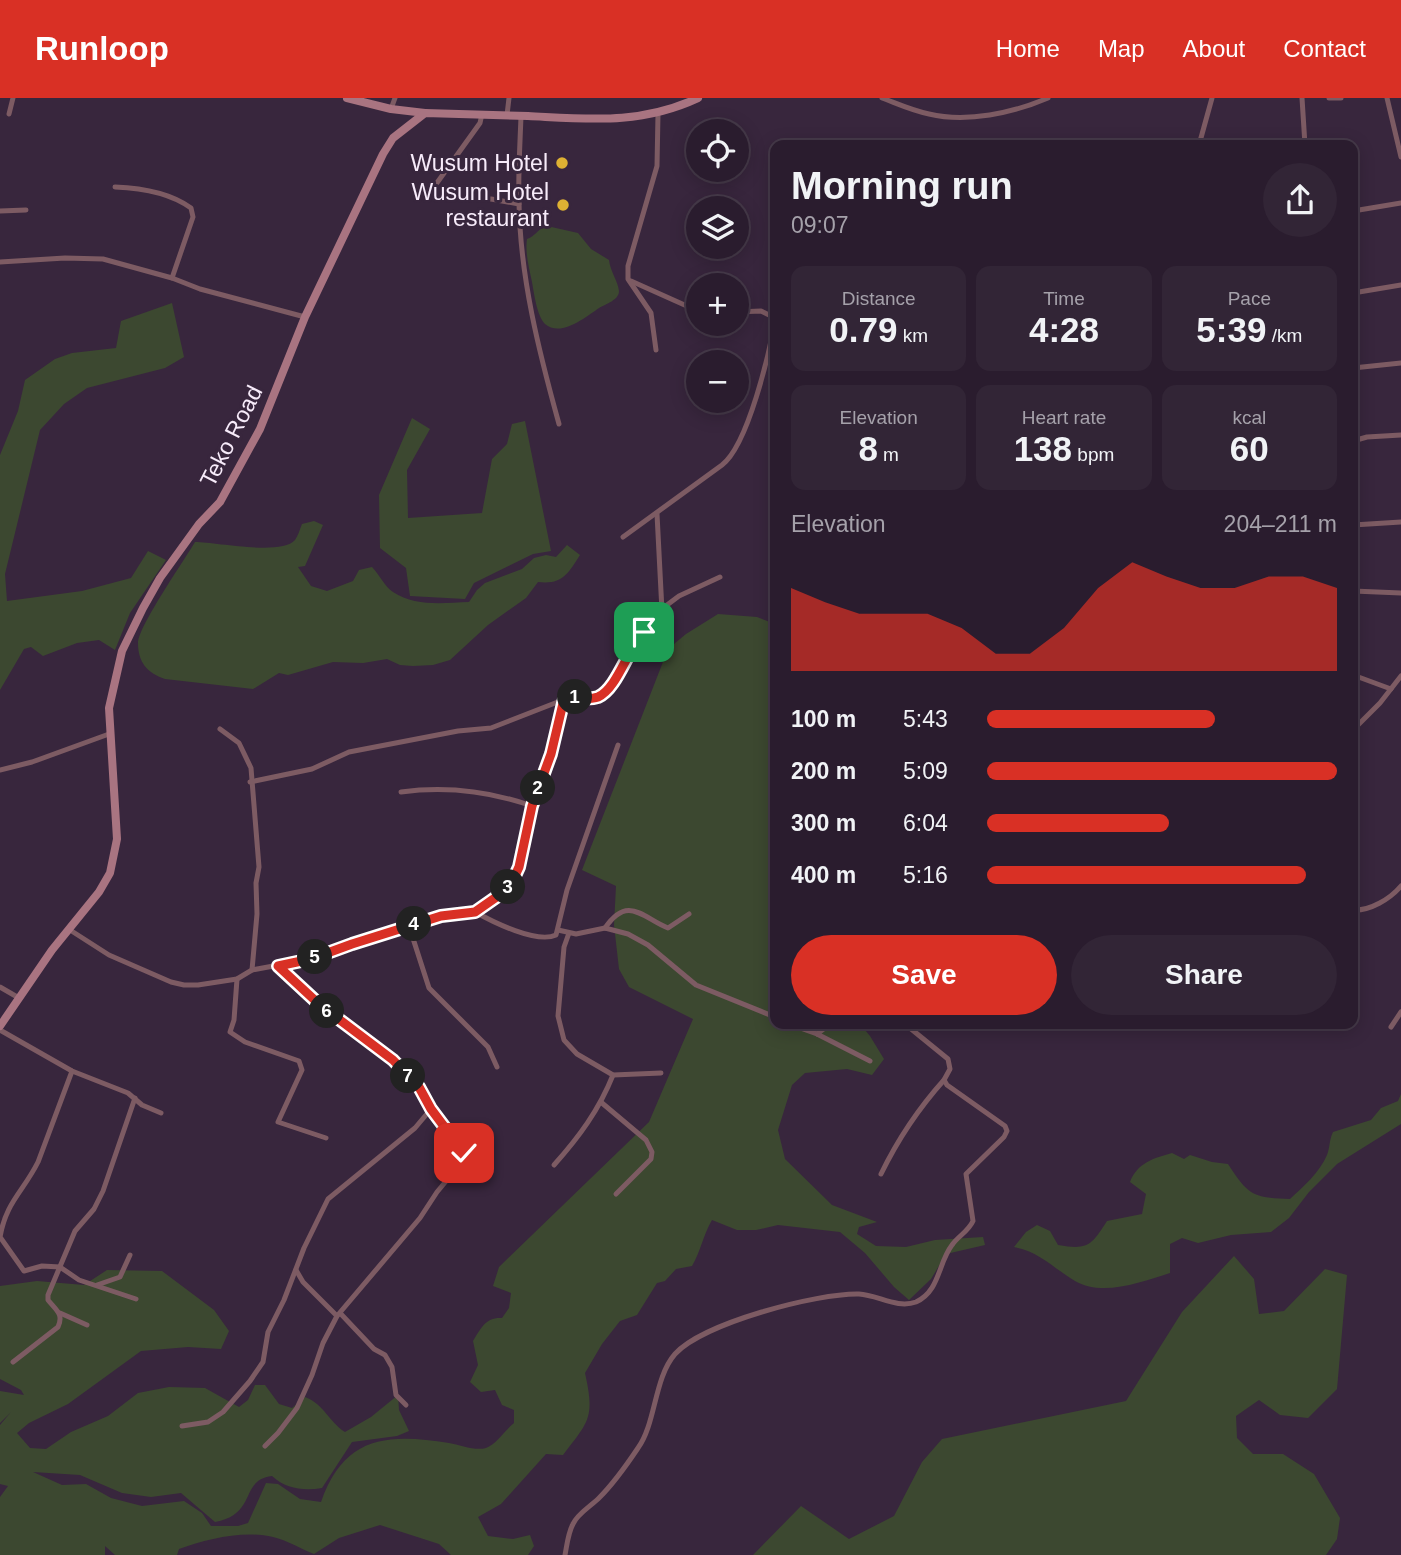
<!DOCTYPE html>
<html lang="en">
<head>
<meta charset="utf-8">
<style>
  body { margin:0; font-family:Arial,sans-serif; background:#322536; color:#f1f3f6; height:100vh; display:flex; flex-direction:column; font-size:26px; white-space:nowrap }
  * { box-sizing:border-box; margin:0 }
  p { font-size:23px; color:#a5a1aa }
  .icon { flex:none; width:38px; height:38px; fill:none; stroke:currentColor; stroke-width:2; stroke-linecap:round; stroke-linejoin:round }
  .map { position:relative; flex:1; overflow:hidden }
  .sheet { position:absolute; left:770px; top:42px; width:588px; height:889px; display:flex; flex-direction:column; background:#2a1c2e; border-radius:14px; box-shadow:0 4px 18px #0003,0 0 0 2px #463a4a }
  .sheet>* { flex:none }
  .buttons { position:absolute; left:686px; top:21px; display:grid; gap:14px }
  .buttons a { display:grid; place-items:center; width:63px; height:63px; border-radius:50%; background:#2a1c2e; box-shadow:0 4px 18px #0003,0 0 0 2px #463a4a; font-size:35px }
  .pin { position:absolute; display:grid; place-items:center; width:60px; height:60px; color:#fff; margin:-30px; border-radius:14px; box-shadow:0 4px 10px #0006 }
  .km { position:absolute; width:35px; height:35px; margin:-18px; border-radius:50%; background:#222; color:#fff; font-size:19px; line-height:35px; text-align:center }
  .round { display:grid; place-items:center; flex:none; width:74px; height:74px; border-radius:37px; background:#322536 }
  .overview { display:flex; align-items:center; justify-content:space-between; height:119px; padding:0 21px }
  h1 { font-size:38px; font-weight:700; line-height:52px }
  .figures { display:grid; grid-template-columns:repeat(3,1fr); gap:10px; height:119px; padding:7px 21px }
  .figures div { display:grid; align-content:center; border-radius:14px; background:#322536; text-align:center }
  .figures b { font-size:35px; font-weight:700 }
  .figures small { font-size:19px; font-weight:400 }
  .figures p { font-size:19px }
  .chart { height:196px; padding:14px 21px }
  .chart p { display:flex; justify-content:space-between }
  .chart svg { width:100%; height:126px; margin-top:7px; fill:#d93025; opacity:.7 }
  .primary-button { display:flex; gap:14px; margin-top:auto; padding:14px 21px }
  .primary-button a { flex:1; height:80px; border-radius:42px; background:#d93025; color:#fff; font-size:28px; font-weight:700; line-height:80px; text-align:center }
  .primary-button a+a { background:#322536; color:#f1f3f6 }
  ul { padding:0 21px; list-style:none; font-size:23px }
  li { display:grid; grid-template-columns:112px 84px 1fr; align-items:center; height:52px }
  li i { height:18px; border-radius:9px; background:#d93025 }
  header { display:flex; align-items:center; gap:42px; box-sizing:border-box; height:98px; padding:0 35px; background:#d93025; color:#fff }
  header strong { font-size:33px }
  nav { display:flex; gap:38px; margin-inline-start:auto; font-size:24px }
  .map>svg:first-child { display:block }
  .green { fill:#3c4830 }
  .lines { fill:none; stroke-linecap:round; stroke-linejoin:round }
  .street { stroke:#7d5b63; stroke-width:5 }
  .secondary { stroke:#a97481; stroke-width:8 }
  .route-casing { stroke:#fff; stroke-width:14 }
  .route { stroke:#d93025; stroke-width:9 }
  .poi-dot { fill:#deb133; stroke:#38263d; stroke-width:2.5 }
  .labels { text-anchor:middle; stroke-width:6; stroke-linejoin:round; paint-order:stroke }
  .poi-label { font-size:23px; fill:#f7ebfa; stroke:#38263d; text-anchor:end }
  .street-label { font-size:23px; fill:#f7ebfa; stroke:#38263d }
</style>
</head>
<body>
<header>
<strong>Runloop</strong>
<nav><a>Home</a><a>Map</a><a>About</a><a>Contact</a></nav>
</header>
<div class="map">
<svg width="1401" height="1457" viewBox="0 0 1401 1457">
  <rect width="100%" height="100%" fill="#38263d"/>
  <g class="green">
    <path d="M547 128 578 135 591 151 609 162C610 173 618 183 619 193 619 202 606 206 599 210 587 218 561 240 545 226 537 218 534 195 532 184 529 170 525 155 527 141 536 138 536 132 547 128Z"/>
    <path d="M172 205 184 259 165 270 87 290 64 306 40 332 5 476 7 503 82 493 131 480 148 453 166 462 130 515 115 552 99 542 77 545 43 558 31 549 24 551 0 592V357L18 313 25 282 55 261 72 255 116 250 121 223Z"/>
    <path d="M412 320 430 331 407 372 408 420 482 415 492 361 507 346 512 326 525 323 551 453 533 456 474 485 465 501 410 498 406 470 380 450 379 397Z"/>
    <path d="M314 423 323 427 305 468 298 469 311 488 327 493 353 483 359 472 372 469C379 476 385 489 393 494 415 509 444 505 469 504L477 492 485 485 522 471 534 460 546 457 556 459 567 447 580 457C568 476 562 487 538 484L526 500 488 527 450 562 433 567 413 568 400 567 387 561 363 565 333 564 288 577 279 575 253 591 165 581C147 575 138 564 138 545 139 527 184 463 195 444 216 444 281 458 295 442 298 438 300 431 302 426Z"/>
    <path d="M718 516 757 519 775 526V926H860L870 938 884 961 872 977 847 971 805 975 792 987 778 1032 785 1061 832 1107 877 1124 859 1129 857 1136 876 1148 906 1149 935 1142 983 1139 985 1147 946 1156 931 1181 909 1202 894 1189 865 1155 840 1134 778 1127 756 1132H737L712 1122C703 1137 701 1153 692 1168L676 1171 665 1183 657 1185 637 1217 620 1223 602 1246 585 1275C595 1320 589 1323 563 1357L546 1356 501 1406 478 1419 488 1438 513 1441 530 1437 534 1448 528 1457H451L439 1446 380 1427 339 1440 314 1456C301 1451 287 1442 273 1439 243 1432 207 1441 179 1451L177 1457H115L105 1448V1457H0V1399L8 1388 0 1386V1327L11 1314 0 1325V1293L24 1297 21 1292 0 1281V1188L37 1183 84 1187 107 1172 162 1173 214 1212 229 1233 221 1251 188 1249 141 1253 68 1306 29 1325 17 1335 30 1350 46 1351 71 1334 108 1318 138 1295 169 1289 205 1290 239 1309 248 1302 255 1287H265L279 1306 292 1310 305 1299C325 1307 328 1323 345 1334L371 1319 398 1297 399 1312 409 1333 397 1338 352 1344 322 1390C304 1393 286 1391 272 1378 239 1382 258 1416 215 1424L181 1395 151 1399 122 1395 80 1377 33 1374 62 1387 86 1386 111 1400 142 1408 184 1403 202 1415 211 1428H238L248 1425 266 1385 278 1386 300 1401 321 1404C344 1338 387 1335 449 1345 460 1347 475 1353 486 1350 496 1347 506 1331 514 1325V1312L502 1307 495 1292 481 1294 470 1284 478 1267 473 1243C481 1230 486 1219 502 1220L509 1210 511 1195 493 1188 499 1169 649 1024 693 921 629 889 619 871 614 827 616 788 582 772 668 551 686 536Z"/>
    <path d="M1401 996V1026L1337 1066 1309 1094 1289 1120 1271 1134 1231 1137 1198 1145 1182 1140 1170 1146V1175C1141 1184 1103 1199 1075 1183 1052 1169 1040 1154 1014 1149L1026 1134 1037 1127 1050 1133 1058 1147C1088 1152 1091 1148 1107 1123L1142 1116 1146 1096 1130 1084C1137 1065 1154 1060 1172 1055L1184 1061 1190 1057 1212 1064 1228 1066C1248 1097 1253 1100 1290 1101 1303 1089 1320 1074 1327 1057 1330 1050 1329 1042 1333 1034L1371 1022 1381 1010 1398 1003Z"/>
    <path d="M1234 1158 1254 1181 1259 1216 1284 1213 1325 1171 1347 1177 1337 1291 1308 1320 1280 1317 1259 1302 1236 1318 1237 1340 1253 1356H1283L1314 1376 1340 1420 1337 1441 1326 1457H753L801 1408 849 1441 894 1418 922 1364 942 1341 1126 1303 1182 1214Z"/>
  </g>
  <g class="lines">
    <g class="street">
      <path d="M882 0C898 6 913 13 929 16 967 25 1013 15 1048 0"/>
      <path d="M1302 0 1305 47"/>
      <path d="M1329 0H1341"/>
      <path d="M1387 0 1401 59"/>
      <path d="M391 11 395 0"/>
      <path d="M9 16 13 0"/>
      <path d="M507 17 509 0"/>
      <path d="M521 18C520 47 518 75 519 104 520 179 539 254 559 326"/>
      <path d="M1199 47 1212 0"/>
      <path d="M115 89C141 90 169 94 191 110L193 119 172 180 200 191 305 219"/>
      <path d="M434 89 480 25 482 16"/>
      <path d="M472 100 491 101 519 106"/>
      <path d="M0 113 26 112"/>
      <path d="M1353 113 1401 105"/>
      <path d="M0 164 65 160 103 161 172 180"/>
      <path d="M631 183 698 213"/>
      <path d="M1353 195 1401 187"/>
      <path d="M737 214 761 213 775 220"/>
      <path d="M656 252 651 215 628 181V168L657 68 658 16"/>
      <path d="M1353 270 1401 265"/>
      <path d="M1353 343 1367 339 1401 337"/>
      <path d="M657 416 662 513"/>
      <path d="M1353 427 1401 424"/>
      <path d="M623 439 722 367C748 347 770 254 775 220"/>
      <path d="M1353 493 1401 495"/>
      <path d="M1353 577 1391 591"/>
      <path d="M220 631 239 645 251 670 259 769 256 785 257 816 252 872"/>
      <path d="M1353 632 1380 605 1401 578"/>
      <path d="M0 672 32 664 109 636"/>
      <path d="M250 684 312 671 349 654 458 633 491 630 568 600H594L600 598 610 588 635 543 667 507 679 498 720 479"/>
      <path d="M401 694C446 688 489 693 532 708"/>
      <path d="M1353 812C1370 813 1390 801 1401 788"/>
      <path d="M475 814C493 824 537 846 556 837L567 792 618 647"/>
      <path d="M409 828 429 890 488 949 497 969"/>
      <path d="M605 830C628 796 643 820 668 830L689 816"/>
      <path d="M70 832 109 857 171 884 184 887H198L237 881 252 872 311 861 352 846 441 819 475 814 505 793 512 784 519 769 532 708 551 656 564 601"/>
      <path d="M558 832 576 836 605 830 628 836 648 847 696 887 775 919"/>
      <path d="M569 835 564 849 558 918 564 942 577 956 613 977 661 975"/>
      <path d="M237 881 234 922 230 934 245 944 299 963 302 972 278 1024 326 1040"/>
      <path d="M0 889 19 900"/>
      <path d="M789 926 817 936 870 963"/>
      <path d="M1391 929 1401 914"/>
      <path d="M0 932 72 973 128 995 142 1007 161 1015"/>
      <path d="M817 936 830 926"/>
      <path d="M72 973 38 1064C23 1094 6 1104 0 1139L24 1173 42 1168 60 1169 79 1182 136 1201"/>
      <path d="M602 1005 646 1042 652 1054 651 1061 616 1096"/>
      <path d="M554 1067C579 1039 599 1012 613 977"/>
      <path d="M881 1076C898 1041 918 1011 944 982"/>
      <path d="M296 1172 303 1184 337 1218"/>
      <path d="M97 1187 120 1179 130 1157"/>
      <path d="M60 1215 87 1227"/>
      <path d="M340 1215 374 1251 385 1257 392 1269 396 1297 406 1307"/>
      <path d="M13 1264 58 1229C64 1216 56 1212 48 1202V1197L75 1133 94 1111 103 1093 135 1000"/>
      <path d="M182 1328 208 1324 223 1314 250 1283 263 1264 268 1234 284 1202 304 1150 328 1101 415 1030 431 1011C406 962 364 941 322 909 307 896 293 881 279 868"/>
      <path d="M265 1348 278 1335 297 1310 312 1277 323 1245 337 1218 420 1120 437 1094 462 1064 464 1055 462 1050 431 1011"/>
      <path d="M565 1457C567 1447 568 1435 573 1426 577 1416 591 1408 599 1400 614 1385 626 1368 638 1350 656 1325 654 1280 675 1256 703 1225 817 1195 859 1196 878 1197 897 1211 916 1204 940 1193 938 1165 952 1147 958 1138 968 1134 973 1123L966 1076 1004 1039 1007 1033 1005 1028 947 987 944 982 950 971 948 961 905 926"/>
    </g>
    <g class="secondary">
      <path d="M347 0 391 11 425 15"/>
      <path d="M0 928 52 852 99 794 110 775 117 741 109 610 122 553 143 510 160 480 199 426 220 404 260 331 305 219 383 56 393 40 425 15C459 16 493 17 528 18 589 21 640 27 698 0"/>
    </g>
  </g>
  <g class="lines">
    <defs>
      <path id="route" d="M464 1055 431 1011 419 989 393 962 320 907 278 868 311 861 352 846 441 818 475 814 505 793 512 784 519 769 532 708 551 656 564 601C576 598 587 603 598 599 617 591 628 550 644 534"/>
    </defs>
    <use href="#route" class="route-casing"/>
    <use href="#route" class="route"/>
  </g>
  <g class="poi-dot">
    <circle cx="562" cy="65" r="7"/>
    <circle cx="563" cy="107" r="7"/>
  </g>
  <g class="labels">
    <g class="poi-label">
      <text x="548" y="73">Wusum Hotel</text>
      <text x="549" y="102">Wusum Hotel<tspan x="549" dy="26">restaurant</tspan></text>
    </g>
    <g class="street-label">
      <text transform="translate(231 338) rotate(-63)" y="8">Teko Road</text>
    </g>
  </g>
</svg>
<div class="buttons">
<a><svg class="icon" aria-label="locate" viewBox="0 0 24 24"><circle cx="12" cy="12" r="6"/><path d="M12 2v4M12 18v4M2 12h4M18 12h4"/></svg></a>
<a><svg class="icon" aria-label="layers" viewBox="0 0 24 24"><path d="M12 4l9 5-9 5-9-5zM3 14l9 5 9-5"/></svg></a>
<a>+</a>
<a>−</a>
</div>
<div class="pin" style="left:644px;top:534px;background:#1e9e55"><svg class="icon" aria-label="arrive" viewBox="0 0 24 24"><path d="M6 21V4h12l-3 4 3 4H6"/></svg></div>
<div class="pin" style="left:464px;top:1055px;background:#d93025"><svg class="icon" aria-label="check" viewBox="0 0 24 24"><path d="M5 12l5 5 9-10"/></svg></div>
<b class="km" style="left:575px;top:599px">1</b>
<b class="km" style="left:538px;top:690px">2</b>
<b class="km" style="left:508px;top:789px">3</b>
<b class="km" style="left:414px;top:826px">4</b>
<b class="km" style="left:315px;top:859px">5</b>
<b class="km" style="left:327px;top:913px">6</b>
<b class="km" style="left:408px;top:978px">7</b>
<section class="sheet">
<div class="overview"><div><h1>Morning run</h1><p>09:07</p></div><a class="round"><svg class="icon" aria-label="share" viewBox="0 0 24 24"><path d="M12 15V3M7 8l5-5 5 5M5 13v7h14v-7"/></svg></a></div>
<div class="figures">
<div><p>Distance</p><b>0.79<small> km</small></b></div>
<div><p>Time</p><b>4:28</b></div>
<div><p>Pace</p><b>5:39<small> /km</small></b></div>
</div>
<div class="figures">
<div><p>Elevation</p><b>8<small> m</small></b></div>
<div><p>Heart rate</p><b>138<small> bpm</small></b></div>
<div><p>kcal</p><b>60</b></div>
</div>
<div class="chart"><p><span>Elevation</span>204–211 m</p>
<svg viewBox="0 0 160 44" preserveAspectRatio="none"><path d="M0 44V15L10 20L20 24L30 24L40 24L50 29L60 38L70 38L80 29L90 15L100 6L110 11L120 15L130 15L140 11L150 11L160 15V44z"/></svg>
</div>
<ul>
<li><b>100 m</b>5:43<i style="width:65%"></i></li>
<li><b>200 m</b>5:09<i style="width:100%"></i></li>
<li><b>300 m</b>6:04<i style="width:52%"></i></li>
<li><b>400 m</b>5:16<i style="width:91%"></i></li>
</ul>
<div class="primary-button"><a>Save</a><a>Share</a></div>
</section>
</div>
</body>
</html>
